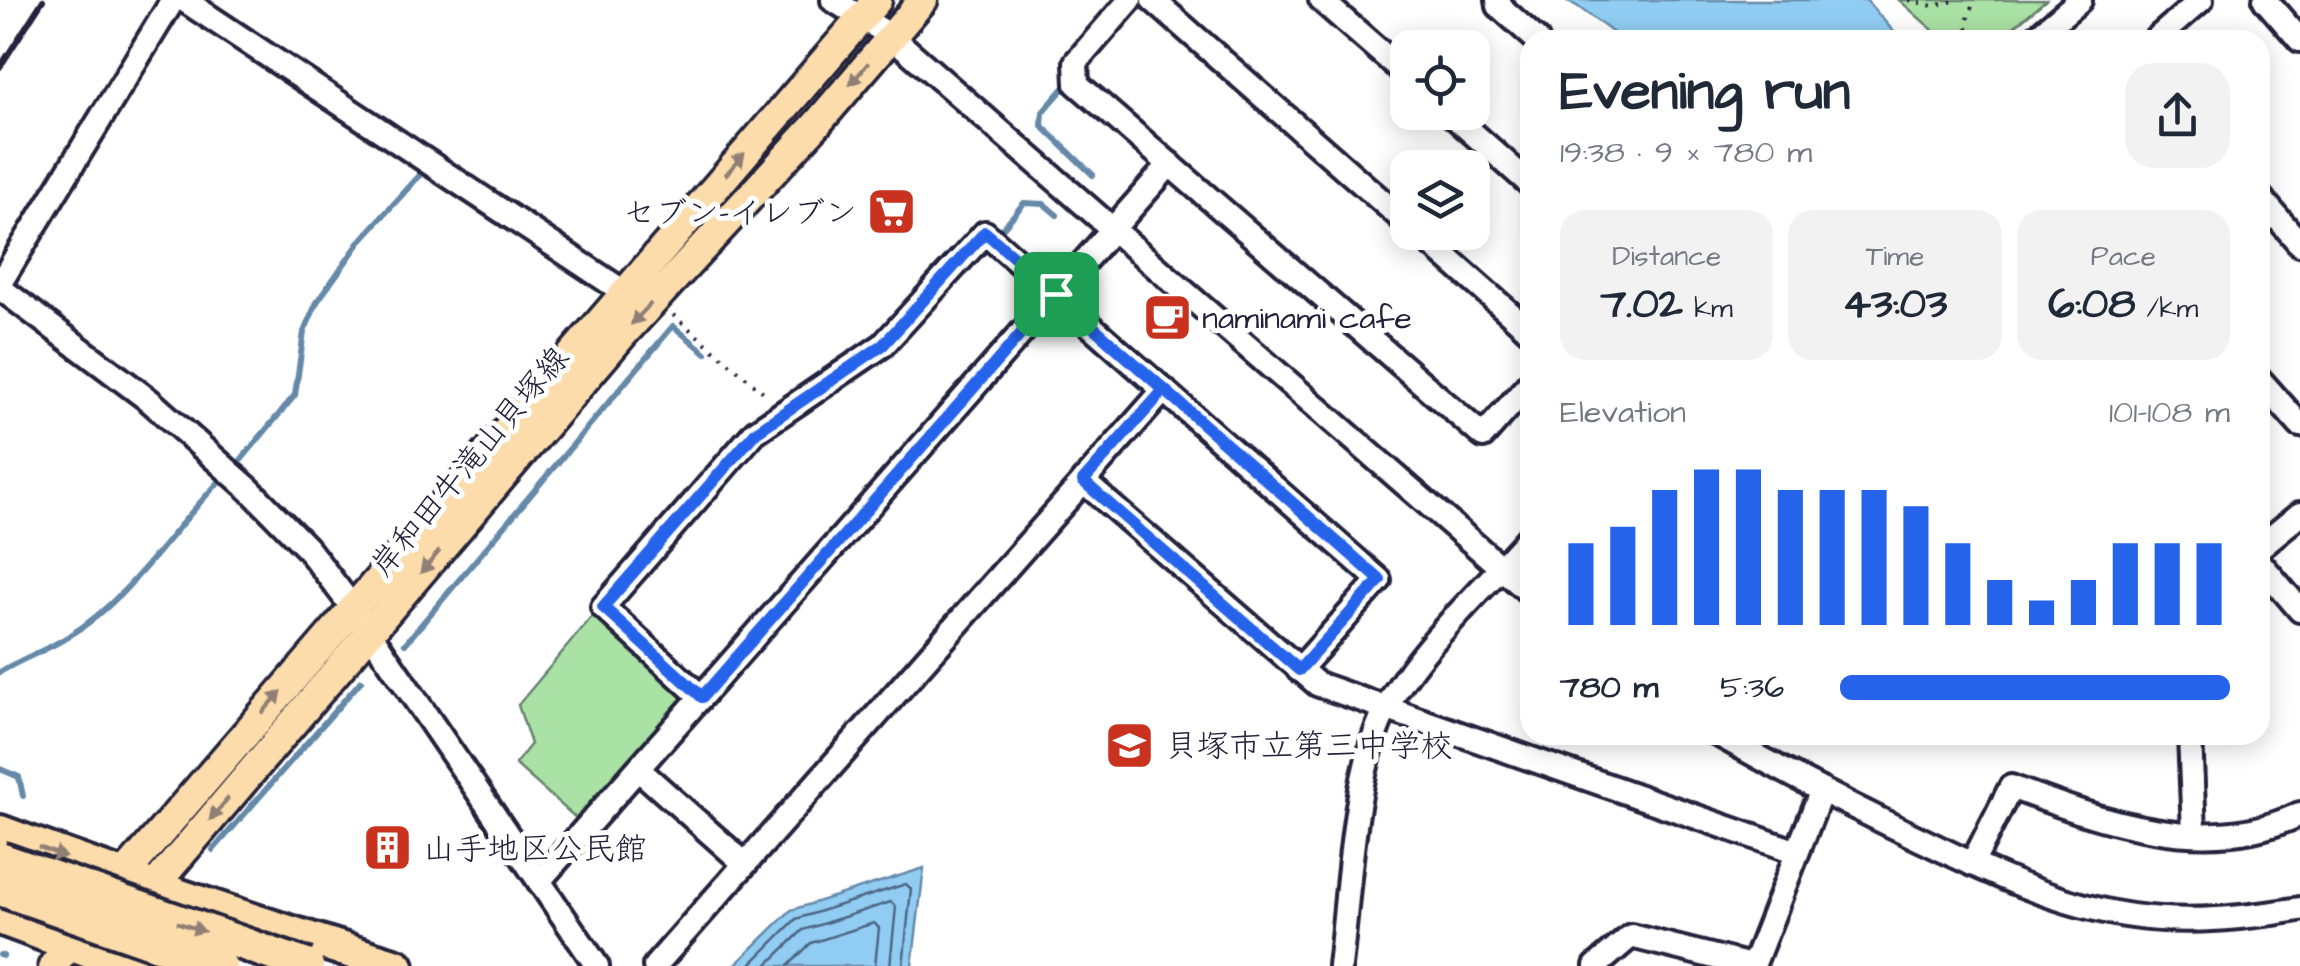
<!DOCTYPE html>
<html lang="en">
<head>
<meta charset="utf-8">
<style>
  body { margin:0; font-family:"Architects Daughter","Klee One",sans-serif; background:#f2f2f3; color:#1f2937; height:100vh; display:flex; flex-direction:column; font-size:38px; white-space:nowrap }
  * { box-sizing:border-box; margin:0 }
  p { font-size:32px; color:#747a83 }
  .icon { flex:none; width:55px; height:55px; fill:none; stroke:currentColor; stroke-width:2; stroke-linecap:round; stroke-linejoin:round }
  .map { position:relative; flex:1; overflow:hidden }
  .drawer { position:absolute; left:1520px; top:30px; width:750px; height:715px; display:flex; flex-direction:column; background:#fff; border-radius:30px; box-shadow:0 5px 25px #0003 }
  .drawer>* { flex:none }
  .fabs { position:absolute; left:1390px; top:30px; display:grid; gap:20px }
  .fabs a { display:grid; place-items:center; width:100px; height:100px; border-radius:20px; background:#fff; box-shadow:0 5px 25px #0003; font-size:50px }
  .pin { position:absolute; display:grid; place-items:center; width:85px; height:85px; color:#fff; margin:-42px; border-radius:20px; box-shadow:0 5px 15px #0006 }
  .round { display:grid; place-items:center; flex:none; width:105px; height:105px; border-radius:30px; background:#f2f2f3 }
  .head { display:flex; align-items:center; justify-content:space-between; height:170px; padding:0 40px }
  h1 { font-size:55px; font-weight:700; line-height:75px }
  .figures { display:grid; grid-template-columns:repeat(3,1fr); gap:15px; height:170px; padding:10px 40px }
  .figures div { display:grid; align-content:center; border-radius:25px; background:#f2f2f3; text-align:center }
  .figures b { font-size:42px; font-weight:700 }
  .figures small { font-size:28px; font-weight:400 }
  .figures p { font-size:28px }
  .chart { height:280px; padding:20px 40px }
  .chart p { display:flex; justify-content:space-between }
  .chart svg { width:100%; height:180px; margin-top:10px; stroke:#2563eb; stroke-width:6 }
  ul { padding:0 40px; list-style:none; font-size:32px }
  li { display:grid; grid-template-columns:160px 120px 1fr; align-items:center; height:75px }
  li i { height:25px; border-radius:12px; background:#2563eb }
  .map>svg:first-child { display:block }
  .green { fill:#aae1a4; stroke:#668270; stroke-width:2.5 }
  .water { fill:#91cdf2; stroke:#6589a9; stroke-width:2.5 }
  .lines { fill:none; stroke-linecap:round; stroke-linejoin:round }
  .shore { stroke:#4e6684; stroke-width:2.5 }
  .stream { stroke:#6589a9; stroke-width:6 }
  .minor-casing { stroke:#22223b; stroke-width:30 }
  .major-casing { stroke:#22223b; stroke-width:35 }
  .highway-casing { stroke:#22223b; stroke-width:40 }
  .path { stroke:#22223b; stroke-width:4; stroke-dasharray:2.5 8; stroke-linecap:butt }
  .minor { stroke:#fff; stroke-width:22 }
  .major { stroke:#fddcac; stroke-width:28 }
  .highway { stroke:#fddcac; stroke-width:32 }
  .rail { stroke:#22223b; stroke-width:6 }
  .highway-bridge-casing { stroke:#22223b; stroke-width:40; stroke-linecap:butt }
  .highway-bridge { stroke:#fddcac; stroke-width:32 }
  .oneway { fill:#907f74 }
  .route-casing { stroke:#fff; stroke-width:20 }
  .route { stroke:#2563eb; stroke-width:12 }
  .labels { text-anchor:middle; stroke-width:10; stroke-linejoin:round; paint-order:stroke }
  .poi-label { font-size:32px; fill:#22223b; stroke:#fff; text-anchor:start }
  .street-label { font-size:32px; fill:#22223b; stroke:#fff }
</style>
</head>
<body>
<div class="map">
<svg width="2300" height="966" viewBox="0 0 2300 966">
  <rect width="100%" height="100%" fill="#fff"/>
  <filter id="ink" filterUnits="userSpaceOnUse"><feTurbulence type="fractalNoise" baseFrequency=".01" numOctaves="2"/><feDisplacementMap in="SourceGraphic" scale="20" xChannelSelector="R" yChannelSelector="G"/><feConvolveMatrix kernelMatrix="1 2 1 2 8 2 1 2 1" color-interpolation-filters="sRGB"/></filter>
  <g filter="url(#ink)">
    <g class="green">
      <path d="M1899 0H2046L1998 40H1944Z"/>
      <path d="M595 613 682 693 680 706 577 819 515 764 531 744 518 705Z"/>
    </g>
    <g class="water">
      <path d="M1563 0H1866L1901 40H1623L1577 6Z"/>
      <path d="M924 868 912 966H734L791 910Z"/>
    </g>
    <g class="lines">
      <g class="shore">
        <path d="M749 966 796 919 906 884 911 889 903 966"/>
        <path d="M766 966 803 930 891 902 896 907 890 966"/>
        <path d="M788 966 811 943 874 923 879 928 875 966"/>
      </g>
      <g class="stream">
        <path d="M1063 89 1043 112 1042 126 1093 175"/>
        <path d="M1001 230 1024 203 1044 204 1057 215"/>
        <path d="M241 460 295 395 304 332 317 302 362 239 420 175 419 167"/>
        <path d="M405 644 673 326 706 353"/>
        <path d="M0 672C22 658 48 650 69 636 132 597 170 531 221 480"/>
        <path d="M0 769 19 777 23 796"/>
        <path d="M213 850 361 681"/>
        <path d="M0 955 3 956"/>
      </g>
      <defs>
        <g id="minor">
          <path d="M184 0 624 292"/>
          <path d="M833 0 891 36 1530 593"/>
          <path d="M1130 0 1076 62 1077 84 1483 436 1530 383"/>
          <path d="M1153 0 1408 224"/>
          <path d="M1321 0 1408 76"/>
          <path d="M1498 0 1499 6 1537 40"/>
          <path d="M2265 0 2300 40"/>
          <path d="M2033 40 2080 0"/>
          <path d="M2155 40 2201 0"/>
          <path d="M1449 112 1530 184"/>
          <path d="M2260 197 2300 244"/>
          <path d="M1418 232 1530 331"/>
          <path d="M0 283 173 0"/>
          <path d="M0 288 150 401 250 490 308 549 353 608 597 966"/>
          <path d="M2260 380 2300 425"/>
          <path d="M1083 481 1317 684 1797 852"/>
          <path d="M2260 547 2300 514"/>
          <path d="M2260 563 2300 610"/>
          <path d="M701 697 603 607 755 432 883 345 985 233 1379 580 1299 670"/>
          <path d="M1719 735C1787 773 1854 808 1924 841 1990 873 2058 905 2132 916 2189 924 2244 918 2300 909"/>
          <path d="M2190 735 2194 833"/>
          <path d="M638 769 745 864"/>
          <path d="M1972 864 2011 787C2100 821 2208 859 2300 814"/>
          <path d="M539 881 1170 164"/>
          <path d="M655 966 1164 390"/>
          <path d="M1340 966C1349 893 1353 767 1388 705 1420 646 1485 588 1530 536"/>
          <path d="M1596 966 1631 936 1751 966"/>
          <path d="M1753 966 1821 792"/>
        </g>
        <g id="major">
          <path d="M112 889 877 0"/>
          <path d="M139 899 155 885 624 333 815 126 923 0"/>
          <path d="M53 966 83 927"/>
        </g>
        <g id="highway">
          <path d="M0 832C131 881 264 925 397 966"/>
          <path d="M0 918 129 966"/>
        </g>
      </defs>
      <use href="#minor" class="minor-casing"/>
      <use href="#major" class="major-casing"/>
      <use href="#highway" class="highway-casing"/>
      <g class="path">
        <path d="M1909 0 1933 6 1958 0"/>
        <path d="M1967 40V22L1974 0"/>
        <path d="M673 315 768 396"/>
      </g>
      <use href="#minor" class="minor"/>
      <use href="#major" class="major"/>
      <use href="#highway" class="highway"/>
      <path class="rail" d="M0 67 43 0"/>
      <defs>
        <g id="highway-bridge">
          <path d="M0 859 307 966"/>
          <path d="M0 889 220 966"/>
        </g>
      </defs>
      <use href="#highway-bridge" class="highway-bridge-casing"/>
      <use href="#highway-bridge" class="highway-bridge"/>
    </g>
    <defs><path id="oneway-solid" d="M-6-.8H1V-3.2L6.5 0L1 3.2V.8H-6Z" transform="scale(2.5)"/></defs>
    <g class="oneway">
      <use href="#oneway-solid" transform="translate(859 74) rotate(130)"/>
      <use href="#oneway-solid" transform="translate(735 164) rotate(-49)"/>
      <use href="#oneway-solid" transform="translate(641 314) rotate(133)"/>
      <use href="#oneway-solid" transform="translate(430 562) rotate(131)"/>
      <use href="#oneway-solid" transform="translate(272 702) rotate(-49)"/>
      <use href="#oneway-solid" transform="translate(219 809) rotate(130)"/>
      <use href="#oneway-solid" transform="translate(52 852) rotate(21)"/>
      <use href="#oneway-solid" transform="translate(191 927) rotate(18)"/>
    </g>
  </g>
  <g class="lines" filter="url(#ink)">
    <defs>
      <path id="route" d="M1056 294 985 232 883 345 756 432 603 607 702 697 1056 294 1380 580 1299 670 1083 481 1164 390 1056 294"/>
    </defs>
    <use href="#route" class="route-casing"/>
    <use href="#route" class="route"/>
  </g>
  <defs>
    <symbol id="supermarket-square" viewBox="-11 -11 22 22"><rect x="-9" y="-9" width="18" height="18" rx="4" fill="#c8321e" stroke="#fff"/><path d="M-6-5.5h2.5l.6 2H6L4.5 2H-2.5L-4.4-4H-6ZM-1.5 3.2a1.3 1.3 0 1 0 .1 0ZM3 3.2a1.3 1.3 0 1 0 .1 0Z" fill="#fff"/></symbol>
    <symbol id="cafe-square" viewBox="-11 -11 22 22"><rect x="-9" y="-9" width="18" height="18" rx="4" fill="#c8321e" stroke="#fff"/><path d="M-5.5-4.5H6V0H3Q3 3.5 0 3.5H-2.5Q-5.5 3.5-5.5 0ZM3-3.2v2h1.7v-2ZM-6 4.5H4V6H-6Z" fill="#fff"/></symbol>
    <symbol id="school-square" viewBox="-11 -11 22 22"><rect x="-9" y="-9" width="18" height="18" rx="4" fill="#c8321e" stroke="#fff"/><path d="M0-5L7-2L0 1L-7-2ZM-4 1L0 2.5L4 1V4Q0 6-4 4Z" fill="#fff"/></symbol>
    <symbol id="building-square" viewBox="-11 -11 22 22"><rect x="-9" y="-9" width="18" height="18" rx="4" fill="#c8321e" stroke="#fff"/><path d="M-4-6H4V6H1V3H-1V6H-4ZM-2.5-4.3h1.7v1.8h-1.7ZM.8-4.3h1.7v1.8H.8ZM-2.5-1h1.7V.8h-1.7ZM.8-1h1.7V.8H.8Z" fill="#fff"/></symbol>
  </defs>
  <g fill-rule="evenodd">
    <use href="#supermarket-square" x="864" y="184" width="55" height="55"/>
    <use href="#cafe-square" x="1140" y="290" width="55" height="55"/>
    <use href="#school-square" x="1102" y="718" width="55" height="55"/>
    <use href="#building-square" x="360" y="820" width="55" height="55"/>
  </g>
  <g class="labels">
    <g class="poi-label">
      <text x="857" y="223" text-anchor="end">セブン-イレブン</text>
      <text x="1202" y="328">naminami cafe</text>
      <text x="1165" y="756">貝塚市立第三中学校</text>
      <text x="423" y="859">山手地区公民館</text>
    </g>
    <g class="street-label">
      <text transform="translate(469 461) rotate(-50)" y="11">岸和田牛滝山貝塚線</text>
    </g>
  </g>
</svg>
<div class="fabs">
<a><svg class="icon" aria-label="locate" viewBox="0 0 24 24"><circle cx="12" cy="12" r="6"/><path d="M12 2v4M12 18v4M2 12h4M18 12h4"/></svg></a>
<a><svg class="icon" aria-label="layers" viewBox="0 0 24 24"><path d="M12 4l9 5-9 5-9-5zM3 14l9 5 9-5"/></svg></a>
</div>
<div class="pin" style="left:1056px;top:294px;background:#1e9e55"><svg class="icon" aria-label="arrive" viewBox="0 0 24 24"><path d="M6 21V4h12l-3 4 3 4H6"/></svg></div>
<section class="drawer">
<div class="head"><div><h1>Evening run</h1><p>19:38 · 9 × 780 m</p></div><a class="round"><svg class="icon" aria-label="share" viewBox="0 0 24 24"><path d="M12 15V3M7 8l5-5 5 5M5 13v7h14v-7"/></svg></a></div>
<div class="figures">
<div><p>Distance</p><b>7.02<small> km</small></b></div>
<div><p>Time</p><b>43:03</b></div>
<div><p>Pace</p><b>6:08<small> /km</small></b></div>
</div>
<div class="chart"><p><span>Elevation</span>101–108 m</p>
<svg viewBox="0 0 160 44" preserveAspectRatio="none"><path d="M5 44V24M15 44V20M25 44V11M35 44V6M45 44V6M55 44V11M65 44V11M75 44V11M85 44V15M95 44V24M105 44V33M115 44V38M125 44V33M135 44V24M145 44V24M155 44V24"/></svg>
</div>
<ul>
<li><b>780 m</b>5:36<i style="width:100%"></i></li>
</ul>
</section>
</div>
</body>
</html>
